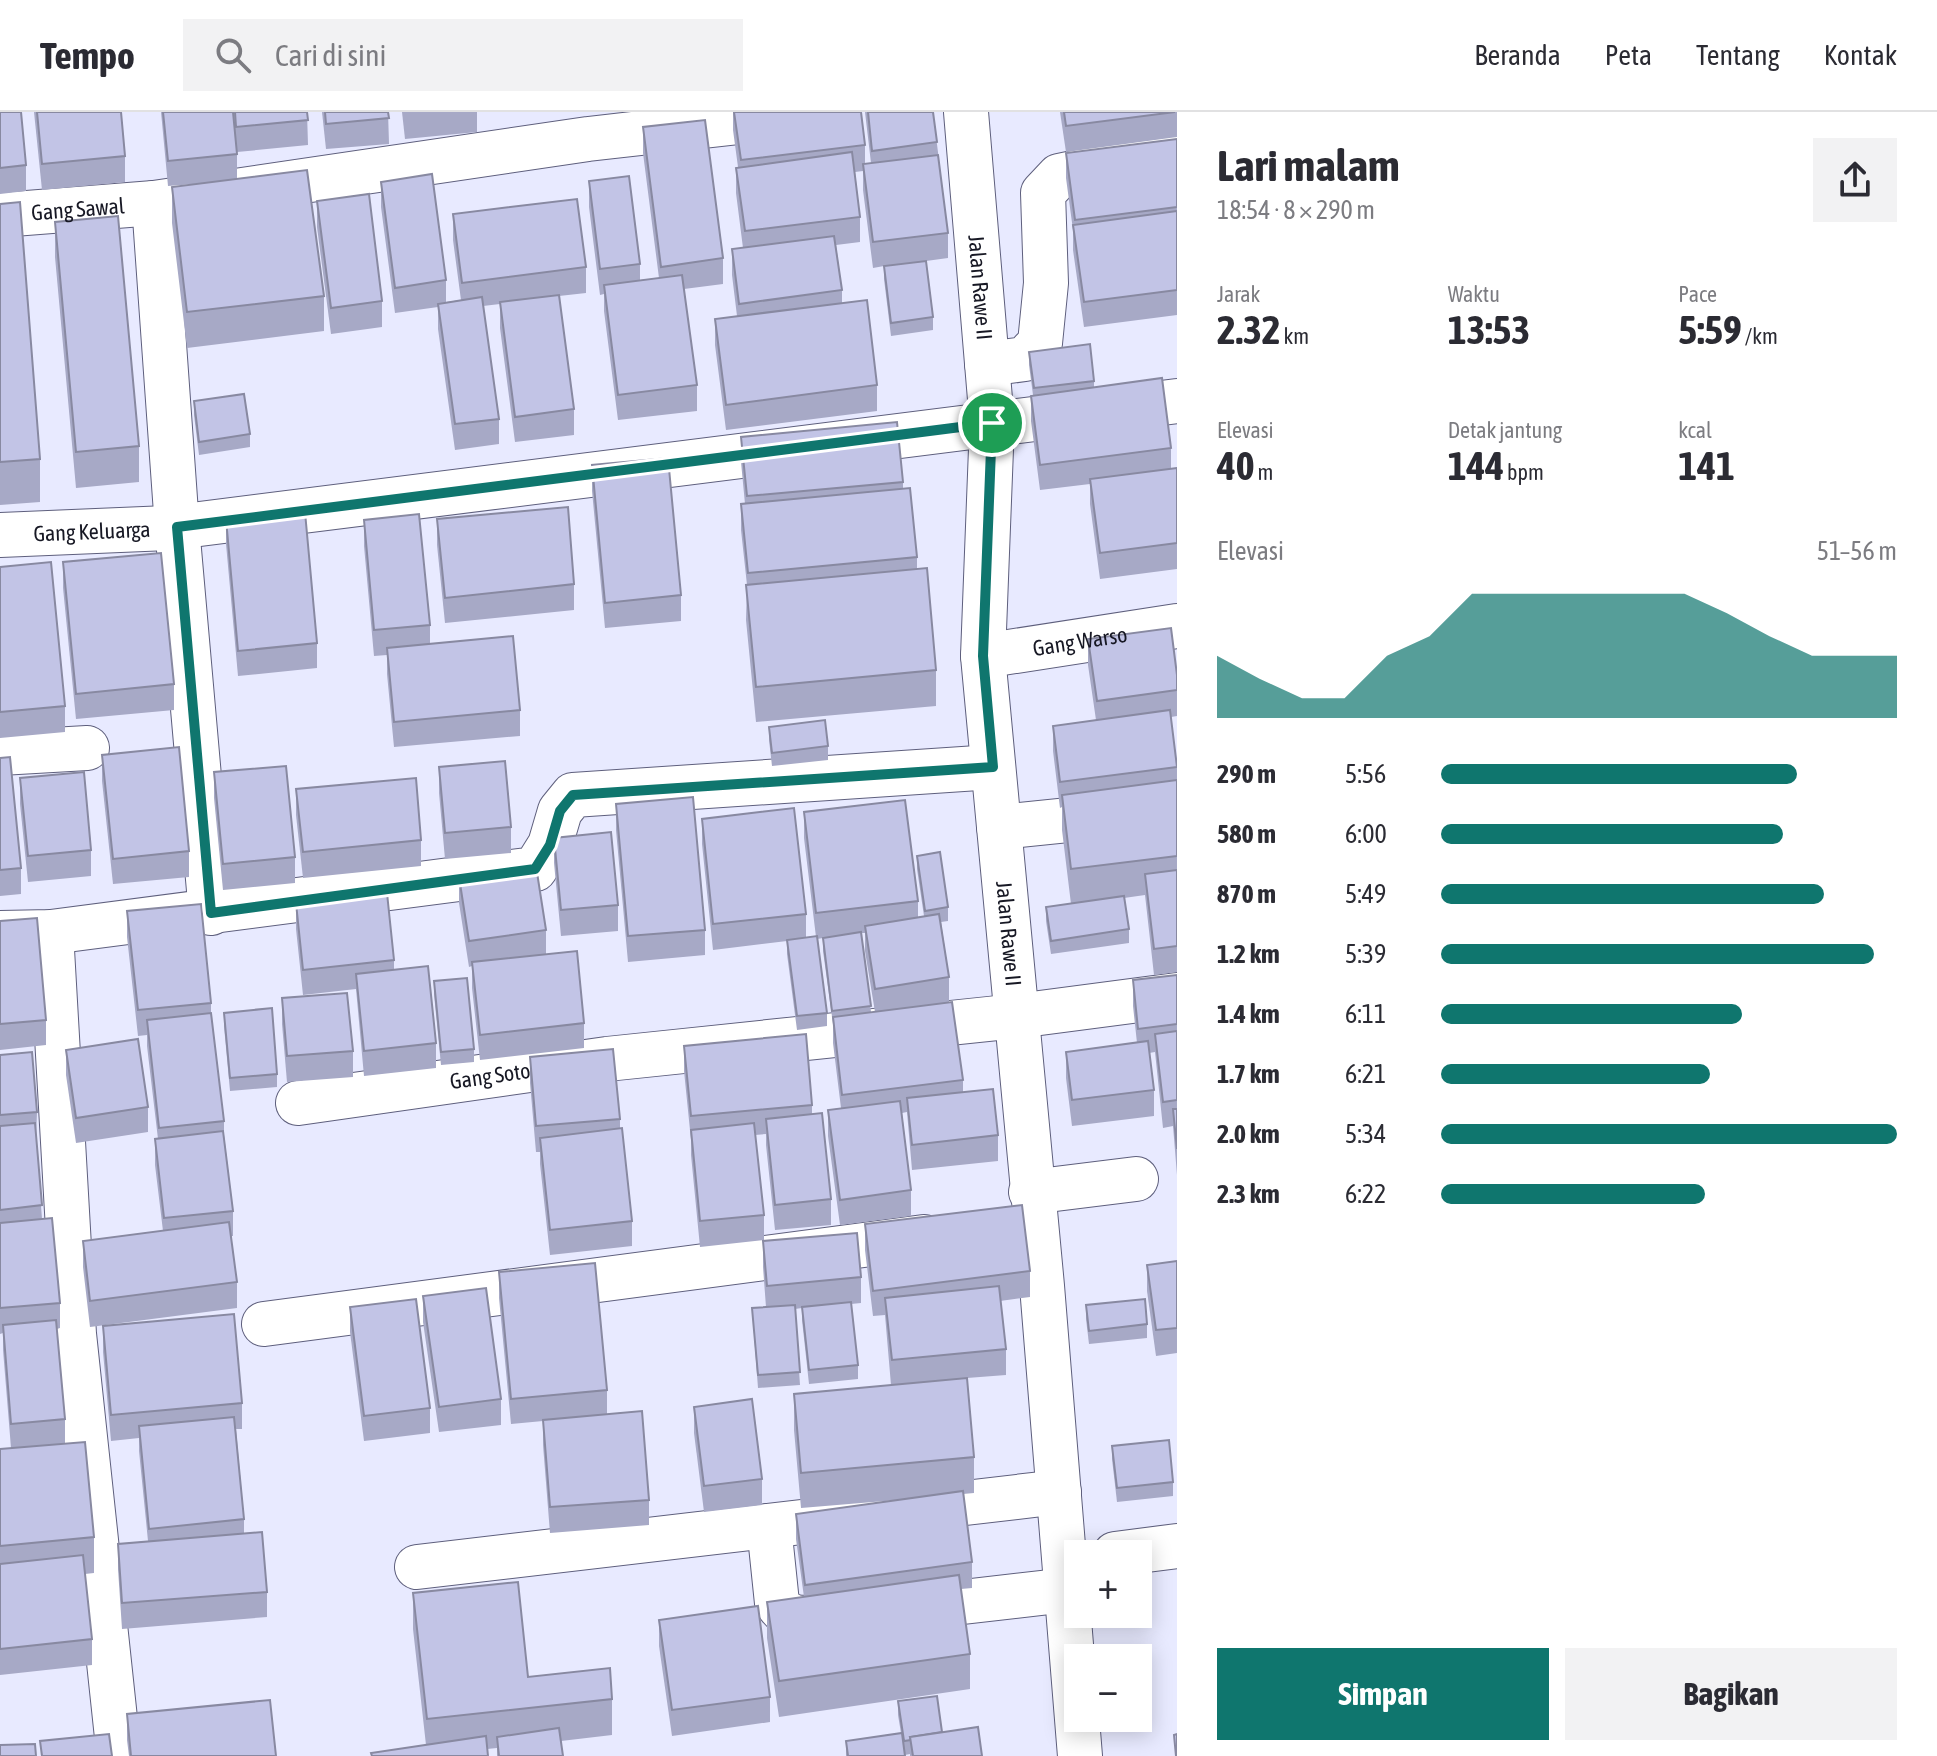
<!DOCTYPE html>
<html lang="id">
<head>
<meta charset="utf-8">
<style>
  body { margin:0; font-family:"Asap Condensed",sans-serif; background:#f2f2f3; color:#2b2b33; height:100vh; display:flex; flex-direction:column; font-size:30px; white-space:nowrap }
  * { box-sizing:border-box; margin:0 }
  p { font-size:26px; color:#7c7c81 }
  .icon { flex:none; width:44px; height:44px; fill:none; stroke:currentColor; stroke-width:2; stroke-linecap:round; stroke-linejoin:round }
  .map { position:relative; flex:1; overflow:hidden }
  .side { display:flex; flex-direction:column; background:#fff; width:760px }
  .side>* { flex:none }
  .buttons { position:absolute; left:1064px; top:1428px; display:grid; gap:16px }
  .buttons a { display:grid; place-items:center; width:88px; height:88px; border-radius:0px; background:#fff; box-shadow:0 4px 20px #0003; font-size:40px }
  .pin { position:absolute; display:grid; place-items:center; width:68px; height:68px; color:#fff; margin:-34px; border:4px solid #fff; border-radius:50%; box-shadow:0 2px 8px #0007 }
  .round { display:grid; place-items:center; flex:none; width:84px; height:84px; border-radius:0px; background:#f2f2f3 }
  .summary { display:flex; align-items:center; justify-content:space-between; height:136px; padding:0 40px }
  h1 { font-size:44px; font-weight:700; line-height:60px }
  .figures { display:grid; grid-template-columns:repeat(3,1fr); gap:12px; height:136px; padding:8px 40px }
  .figures div { display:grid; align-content:center }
  .figures b { font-size:40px; font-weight:700 }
  .figures small { font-size:22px; font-weight:400 }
  .figures p { font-size:22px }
  .chart { height:224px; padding:16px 40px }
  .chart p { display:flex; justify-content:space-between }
  .chart svg { width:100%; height:144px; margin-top:8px; fill:#0f766e; opacity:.7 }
  .button { display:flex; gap:16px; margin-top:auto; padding:16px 40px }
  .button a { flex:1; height:92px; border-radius:0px; background:#0f766e; color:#fff; font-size:32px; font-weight:700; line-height:92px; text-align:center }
  .button a+a { background:#f2f2f3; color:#2b2b33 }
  ul { padding:0 40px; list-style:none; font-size:26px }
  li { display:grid; grid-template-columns:128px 96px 1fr; align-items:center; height:60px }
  li i { height:20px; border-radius:10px; background:#0f766e }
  header { display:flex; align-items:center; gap:48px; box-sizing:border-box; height:112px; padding:0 40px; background:#fff; border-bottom:2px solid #e1e1e2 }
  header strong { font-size:38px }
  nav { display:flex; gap:44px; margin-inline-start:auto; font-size:28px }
  .search { width:560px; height:72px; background:#f2f2f3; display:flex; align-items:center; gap:20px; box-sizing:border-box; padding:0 28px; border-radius:0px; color:#7c7c81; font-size:30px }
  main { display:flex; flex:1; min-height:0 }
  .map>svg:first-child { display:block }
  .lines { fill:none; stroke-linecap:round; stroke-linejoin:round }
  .minor-casing { stroke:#5e5f7d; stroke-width:46 }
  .minor { stroke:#fff; stroke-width:44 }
  .wall { fill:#a7a9c6; fill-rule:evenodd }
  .building { fill:#c2c4e6; stroke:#8889a1; stroke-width:2 }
  .route-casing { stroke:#fff; stroke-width:16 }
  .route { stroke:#0f766e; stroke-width:10 }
  .labels { text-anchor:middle; stroke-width:8; stroke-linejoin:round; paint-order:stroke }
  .street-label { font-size:22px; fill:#171824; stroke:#e8eaff }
</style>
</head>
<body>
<header>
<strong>Tempo</strong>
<div class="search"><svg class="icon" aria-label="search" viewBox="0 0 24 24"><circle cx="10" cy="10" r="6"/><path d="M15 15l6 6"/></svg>Cari di sini</div>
<nav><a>Beranda</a><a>Peta</a><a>Tentang</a><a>Kontak</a></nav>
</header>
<main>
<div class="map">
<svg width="1177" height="1644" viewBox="0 0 1177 1644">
  <rect width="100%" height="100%" fill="#e8eaff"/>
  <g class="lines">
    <defs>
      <g id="minor">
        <path id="s1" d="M966 0 992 311 983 544 1042 1174 1080 1644"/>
        <path d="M154 91 177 415 211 801"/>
        <path id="s2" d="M0 103 154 91 588 27 828 0"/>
        <path d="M987 252 1025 247 1040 231 1046 171 1043 81 1059 64 1177 39"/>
        <path id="s3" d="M0 423 168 416 1177 289"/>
        <path id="s4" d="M983 544 1177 514"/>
        <path d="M0 641 87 636"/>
        <path d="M999 715 1177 697"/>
        <path d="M51 820 74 1222 119 1644"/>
        <path d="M0 821 51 820 535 757 550 733 560 699 573 683 993 655"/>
        <path id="s5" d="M298 991 607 947 1017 904 1177 883"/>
        <path d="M1031 1080 1136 1067"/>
        <path d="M264 1212 924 1125"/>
        <path d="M769 1414 777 1491C788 1510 806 1506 826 1504"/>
        <path d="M1115 1442 1177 1434"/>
        <path d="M417 1455 1059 1380"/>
        <path d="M902 1497 1067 1478"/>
      </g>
    </defs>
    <use href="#minor" class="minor-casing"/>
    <use href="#minor" class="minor"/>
  </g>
  <g class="wall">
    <path d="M0 0 26 53V79L0 82Z"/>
    <path d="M34 0H121L125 44V70L42 78Z"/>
    <path d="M161 0H307L308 33 237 40V67L324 184V219L187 236 172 111V75L208 71 168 74Z"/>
    <path d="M322 0H388L389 32 326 37Z"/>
    <path d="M402 0H477V20L405 27Z"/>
    <path d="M733 0H861L865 33V52L871 51 865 0H933L948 121V146L926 149 933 205V218L891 224 884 167V154L873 156 863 78V59L855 60 860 105V130L836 133 842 178V191L877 273V299L726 318 715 233V207L737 204 732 163V137L743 136 736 81V56L738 55 733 18Z"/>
    <path d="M1060 0H1177V25L1066 40Z"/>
    <path d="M643 15 723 146V172L684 177 697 273V299L618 308 604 199V182L600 183 589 95V69L640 152V168L659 166 643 41Z"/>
    <path d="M1177 27V203L1084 215 1073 138V118L1066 66V41Z"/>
    <path d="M381 70 446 168V190L461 188 453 128V102L586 155V181L559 184 574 297V323L515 330 500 216V192L483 194 499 307V332L455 338 438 217V195L395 201 381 95Z"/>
    <path d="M317 89 382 189V215L331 222 317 115Z"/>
    <path d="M0 92 40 347V390L0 393Z"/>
    <path d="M55 110 139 334V370L76 376 55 145Z"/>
    <path d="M1029 240 1094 269V275L1171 336V357L1177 356V457L1100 467 1090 392V372L1040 378 1031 309V284L1033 283 1029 253Z"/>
    <path d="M194 289 250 322V335L199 343 194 303Z"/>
    <path d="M741 325 903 370V377L917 445V457L936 558V594L756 610 746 508 747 473 741 418V392H745L741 350Z"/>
    <path d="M592 353 681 483V509L605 516 592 379Z"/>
    <path d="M226 407 317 531V556L238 564 226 432Z"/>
    <path d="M437 407 574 472V498L445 511 437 433Z"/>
    <path d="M364 408 430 513V532L520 598V624L394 635 387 562V543L374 544 364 434Z"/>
    <path d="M63 450 174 572V598L76 607 63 476Z"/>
    <path d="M0 455 65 594V620L0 626Z"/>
    <path d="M1088 527 1177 563V604L1171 605 1177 652V860L1154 863 1145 783 1124 786 1129 817V831L1051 842 1046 809V795L1071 792 1062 718V695L1060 696 1053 639V614L1096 608 1088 553Z"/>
    <path d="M769 615 828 634V648L772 654 769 628Z"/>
    <path d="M102 643 189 739V765L113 772 102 669Z"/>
    <path d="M0 646 21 756V782L0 784Z"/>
    <path d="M439 655 511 715V741L445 747 439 681Z"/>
    <path d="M214 660 295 745V771L223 778 214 686Z"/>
    <path d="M20 666 91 738V764L28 770 20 692Z"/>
    <path d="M296 677 421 728V754L303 766 296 703Z"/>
    <path d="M616 692 705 818V843L628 850 616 718Z"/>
    <path d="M804 700 918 789V805L924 804 917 757V744L948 795V809L941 810 949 865V890L963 968V980L998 1023V1049L912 1058 907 1000 902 1001 911 1078V1104L840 1113 828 1024V998L841 996 833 931V912L823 839V826L817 827 827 901V914L797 918 787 842V829L713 838 702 732V707L806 802V826L816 825 804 726ZM861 821H865V839L875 900H871Z"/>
    <path d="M554 726 618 793V819L561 824 554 751Z"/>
    <path d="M459 765 546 818V842L584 911V936L480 948 472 876V854L469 855 459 791Z"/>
    <path d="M296 791 394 848V858L436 931V956L364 964 356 877 303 883 296 817Z"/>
    <path d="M127 799 211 891V901L224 1009V1023L233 1099V1124H231L237 1170V1196L90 1215 83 1155V1129L163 1119 155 1053V1027H158L147 934V923L138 924 127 825Z"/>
    <path d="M0 809 46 908V933L0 938Z"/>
    <path d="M1177 863V1063L1173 1014 1163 1016 1155 940 1149 941 1154 978V1004L1072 1014 1066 966V940L1137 931 1133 894V868Z"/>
    <path d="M434 869 474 937V950L441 953 434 882Z"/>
    <path d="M282 886 353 939V965L287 970 282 912Z"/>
    <path d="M224 901 277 962V975L230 979 224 914Z"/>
    <path d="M684 934 812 993V1002L831 1087V1113L775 1118 766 1033V1022L755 1023 764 1103V1128L700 1135 691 1043V1028L684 959Z"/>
    <path d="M66 938 148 995V1020L76 1031 66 963Z"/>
    <path d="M0 943 37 1000 36 1026 42 1107 60 1191V1216L57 1217 65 1307V1331L94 1425V1461L85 1462 92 1527V1553L0 1563V1337L11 1336 3 1238V1221L0 1222Z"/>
    <path d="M530 945 620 1007V1016L632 1109V1134L550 1143 540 1052V1040H536L530 971Z"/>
    <path d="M865 1112 1030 1159V1185L1000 1189 1006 1237V1263L967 1266 974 1345V1381L963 1382 972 1450V1476L961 1477 970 1542V1577L779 1605 767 1526V1490L804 1485 796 1427V1402L897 1388 801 1396 794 1318V1282L891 1273 885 1203 873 1204 865 1138Z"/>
    <path d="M763 1129 861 1165V1191L851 1192 858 1253V1267L809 1272 802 1208V1196L795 1197 800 1273 758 1276 752 1196 766 1195 763 1155Z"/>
    <path d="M1177 1149V1241L1156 1244 1147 1179V1153Z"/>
    <path d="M499 1160 607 1278V1302L649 1388V1413L550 1421 543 1333V1309L511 1312 499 1186Z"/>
    <path d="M423 1184 501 1287V1313L439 1320 423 1210Z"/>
    <path d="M1086 1193 1147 1212V1226L1089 1232 1086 1207Z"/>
    <path d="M350 1195 430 1296V1321L364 1329 350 1220Z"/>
    <path d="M103 1214 242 1291V1317H236L244 1407V1422L267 1480V1505L122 1517 118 1457V1432L148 1429 139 1339V1326L111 1329 103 1240Z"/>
    <path d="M694 1295 762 1367V1393L704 1400 694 1321Z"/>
    <path d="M1112 1334 1173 1370V1384L1117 1390 1112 1347Z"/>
    <path d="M413 1481 528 1565 612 1587V1623L561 1629 563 1644H497V1636L487 1637 426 1633 413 1517Z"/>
    <path d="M659 1508 770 1585V1610L672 1624 659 1534Z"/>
    <path d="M898 1589 942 1620 982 1644H910V1642L905 1643V1644H846V1629L901 1621 898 1603Z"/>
    <path d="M127 1602 276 1644H129L127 1628Z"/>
  </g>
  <g class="building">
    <path d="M0 0H21L26 53 0 56Z"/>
    <path d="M37 0H121L125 44 42 52Z"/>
    <path d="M163 0H233L237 42 168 49Z"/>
    <path d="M235 0H307L308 8 236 15Z"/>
    <path d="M325 0H388L389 6 326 12Z"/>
    <path d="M734 0H861L865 33 741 48Z"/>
    <path d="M868 0H933L937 30 872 39Z"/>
    <path d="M1064 0H1175L1066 14Z"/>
    <path d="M705 8 723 146 661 155 643 15Z"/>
    <path d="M1177 27V95L1075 108 1066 41Z"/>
    <path d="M852 40 860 105 745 119 736 56Z"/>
    <path d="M938 43 948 121 873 130 863 52Z"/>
    <path d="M307 58 324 184 187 200 172 75Z"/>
    <path d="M432 62 446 168 395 176 381 70Z"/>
    <path d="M629 64 640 152 600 157 589 69Z"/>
    <path d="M369 82 382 189 331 196 317 89Z"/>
    <path d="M577 87 586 155 462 171 453 102Z"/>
    <path d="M20 90 40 347 0 350V92Z"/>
    <path d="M1177 99V178L1084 190 1073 113Z"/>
    <path d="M118 104 139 334 76 340 55 110Z"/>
    <path d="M834 124 842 178 739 192 732 137Z"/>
    <path d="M926 149 933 205 891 211 884 154Z"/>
    <path d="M682 163 697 273 618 283 604 173Z"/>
    <path d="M559 183 574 297 515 305 500 190Z"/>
    <path d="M482 185 499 307 455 312 438 192Z"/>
    <path d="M867 188 877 273 726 293 715 207Z"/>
    <path d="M1090 232 1094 269 1034 276 1029 240Z"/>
    <path d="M1162 266 1171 336 1040 353 1031 284Z"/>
    <path d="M244 282 250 322 199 330 194 289Z"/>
    <path d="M897 310 903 370 747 384 741 325Z"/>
    <path d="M668 346 681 483 605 491 592 353Z"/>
    <path d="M1177 356V431L1100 441 1090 367Z"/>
    <path d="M910 376 917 445 748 461 741 392Z"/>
    <path d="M568 395 574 472 445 486 437 407Z"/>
    <path d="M305 400 317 531 238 539 226 407Z"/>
    <path d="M419 402 430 513 374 518 364 408Z"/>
    <path d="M161 441 174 572 76 582 63 450Z"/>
    <path d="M51 450 65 594 0 600V455Z"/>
    <path d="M927 456 936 558 756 575 746 473Z"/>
    <path d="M1171 516 1177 563V578L1097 589 1088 527Z"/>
    <path d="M513 524 520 598 394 610 387 536Z"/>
    <path d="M1170 598 1177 655 1060 670 1053 614Z"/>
    <path d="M825 608 828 634 772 641 769 615Z"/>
    <path d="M179 635 189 739 113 747 102 643Z"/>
    <path d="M10 645 21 756 0 758V646Z"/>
    <path d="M505 649 511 715 445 721 439 655Z"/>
    <path d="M286 654 295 745 223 752 214 660Z"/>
    <path d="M84 660 91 738 28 744 20 666Z"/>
    <path d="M416 666 421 728 303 740 296 677Z"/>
    <path d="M1177 668V744L1071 757 1062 683Z"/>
    <path d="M693 685 705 818 628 824 616 692Z"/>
    <path d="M905 688 918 789 816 801 804 700Z"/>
    <path d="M794 696 806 802 713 812 702 707Z"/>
    <path d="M611 720 618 793 561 798 554 726Z"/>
    <path d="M940 740 948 795 925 799 917 744Z"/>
    <path d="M536 754 546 818 469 829 459 765Z"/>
    <path d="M1177 758V834L1154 837 1145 762Z"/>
    <path d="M387 781 394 848 303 858 296 791Z"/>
    <path d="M1124 784 1129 817 1051 829 1046 795Z"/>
    <path d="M201 792 211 891 138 898 127 799Z"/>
    <path d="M939 802 949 865 875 877 865 814Z"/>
    <path d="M37 806 46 908 0 912V809Z"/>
    <path d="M861 820 871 894 832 899 823 826Z"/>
    <path d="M817 824 827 901 797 904 787 828Z"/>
    <path d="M577 839 584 911 480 923 472 850Z"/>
    <path d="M428 854 436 931 364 939 356 862Z"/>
    <path d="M1177 863V912L1138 917 1133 868Z"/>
    <path d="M467 866 474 937 441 940 434 869Z"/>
    <path d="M347 881 353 939 287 944 282 886Z"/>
    <path d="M952 890 963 968 842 983 833 905Z"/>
    <path d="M272 896 277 962 230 966 224 901Z"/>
    <path d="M211 901 224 1009 159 1016 147 908Z"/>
    <path d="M1177 919V988L1163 990 1155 922Z"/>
    <path d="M806 922 812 993 691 1004 684 934Z"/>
    <path d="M138 927 148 995 76 1006 66 938Z"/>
    <path d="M1148 929 1154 978 1072 988 1066 940Z"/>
    <path d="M613 937 620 1007 536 1014 530 945Z"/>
    <path d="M32 940 37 1000 0 1003V943Z"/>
    <path d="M993 977 998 1023 912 1033 907 986Z"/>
    <path d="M900 989 911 1078 840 1088 828 998Z"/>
    <path d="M1173 997H1177V1037Z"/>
    <path d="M822 1001 831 1087 775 1093 766 1007Z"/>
    <path d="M35 1011 42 1093 0 1098V1014Z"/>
    <path d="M754 1011 764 1103 700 1109 691 1018Z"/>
    <path d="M622 1016 632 1109 550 1118 540 1026Z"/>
    <path d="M223 1019 233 1099 164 1106 155 1027Z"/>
    <path d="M1022 1093 1030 1159 873 1179 865 1112Z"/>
    <path d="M52 1106 60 1191 0 1196V1111Z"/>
    <path d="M229 1110 237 1170 90 1189 83 1129Z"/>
    <path d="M857 1121 861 1165 767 1174 763 1129Z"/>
    <path d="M1177 1149V1216L1156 1218 1147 1153Z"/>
    <path d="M595 1151 607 1278 511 1287 499 1160Z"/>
    <path d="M999 1174 1006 1237 892 1248 885 1186Z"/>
    <path d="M486 1176 501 1287 439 1295 423 1184Z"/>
    <path d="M416 1187 430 1296 364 1304 350 1195Z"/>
    <path d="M1145 1187 1147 1212 1089 1219 1086 1193Z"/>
    <path d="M851 1190 858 1253 809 1258 802 1195Z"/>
    <path d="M795 1193 800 1260 758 1263 752 1196Z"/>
    <path d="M234 1202 242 1291 111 1303 103 1214Z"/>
    <path d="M56 1208 65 1307 11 1312 3 1213Z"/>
    <path d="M967 1266 974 1345 801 1361 794 1282Z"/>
    <path d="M752 1287 762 1367 704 1374 694 1295Z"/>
    <path d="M642 1299 649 1388 550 1395 543 1308Z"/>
    <path d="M234 1305 244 1407 149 1417 139 1314Z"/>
    <path d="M1169 1328 1173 1370 1117 1376 1112 1334Z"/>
    <path d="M85 1330 94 1425 0 1434V1337Z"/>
    <path d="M963 1379 972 1450 805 1473 796 1402Z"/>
    <path d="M262 1420 267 1480 122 1491 118 1432Z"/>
    <path d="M83 1443 92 1527 0 1537V1452Z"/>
    <path d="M959 1463 970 1542 779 1569 767 1490Z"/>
    <path d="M518 1470 528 1565 610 1556 612 1587 427 1607 413 1481Z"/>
    <path d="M758 1494 770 1585 672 1598 659 1508Z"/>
    <path d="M937 1584 942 1620 910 1625 911 1628 904 1629 898 1589Z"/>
    <path d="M270 1588 276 1644H131L127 1602Z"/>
    <path d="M978 1615 982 1644H913L910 1625Z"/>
    <path d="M559 1616 563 1644H499L497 1625Z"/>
    <path d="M902 1621 905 1644H848L846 1629Z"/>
    <path d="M109 1622 112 1644H42L40 1629Z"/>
    <path d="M1177 1622V1644H1176L1174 1623Z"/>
    <path d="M486 1624 488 1644H372L371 1641Z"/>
    <path d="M35 1632 36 1644H0V1633Z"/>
  </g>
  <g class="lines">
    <defs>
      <path id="route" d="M992 311 983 544 993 655 573 683 560 699 550 733 535 757 211 801 177 415Z"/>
    </defs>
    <use href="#route" class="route-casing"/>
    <use href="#route" class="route"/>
  </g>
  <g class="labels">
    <g class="street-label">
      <text dy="8" stroke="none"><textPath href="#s2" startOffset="78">Gang Sawal</textPath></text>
      <text dy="8" stroke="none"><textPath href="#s1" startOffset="176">Jalan Rawe II</textPath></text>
      <text dy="8" stroke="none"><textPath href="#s3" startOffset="92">Gang Keluarga</textPath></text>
      <text dy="8" stroke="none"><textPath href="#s4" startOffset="98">Gang Warso</textPath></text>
      <text dy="8" stroke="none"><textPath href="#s1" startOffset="824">Jalan Rawe II</textPath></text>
      <text dy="8" stroke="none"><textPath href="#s5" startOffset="194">Gang Soto</textPath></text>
    </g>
  </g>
</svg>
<div class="buttons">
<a>+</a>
<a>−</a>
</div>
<div class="pin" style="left:992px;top:311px;background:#1e9e55"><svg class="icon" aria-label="arrive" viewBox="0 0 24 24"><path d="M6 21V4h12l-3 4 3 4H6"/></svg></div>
</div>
<section class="side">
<div class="summary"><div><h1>Lari malam</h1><p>18:54 · 8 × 290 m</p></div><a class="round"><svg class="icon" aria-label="share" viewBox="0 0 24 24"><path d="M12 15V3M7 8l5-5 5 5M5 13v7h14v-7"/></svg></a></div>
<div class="figures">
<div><p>Jarak</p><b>2.32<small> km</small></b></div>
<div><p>Waktu</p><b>13:53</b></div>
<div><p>Pace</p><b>5:59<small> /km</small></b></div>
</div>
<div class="figures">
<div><p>Elevasi</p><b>40<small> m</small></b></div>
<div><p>Detak jantung</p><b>144<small> bpm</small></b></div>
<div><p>kcal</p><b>141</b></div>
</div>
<div class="chart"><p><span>Elevasi</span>51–56 m</p>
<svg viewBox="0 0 160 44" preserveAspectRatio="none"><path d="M0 44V25L10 32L20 38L30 38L40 25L50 19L60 6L70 6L80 6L90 6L100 6L110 6L120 12L130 19L140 25L150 25L160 25V44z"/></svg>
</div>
<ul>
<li><b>290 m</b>5:56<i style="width:78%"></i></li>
<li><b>580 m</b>6:00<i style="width:75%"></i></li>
<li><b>870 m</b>5:49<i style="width:84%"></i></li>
<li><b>1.2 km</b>5:39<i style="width:95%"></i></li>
<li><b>1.4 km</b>6:11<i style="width:66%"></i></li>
<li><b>1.7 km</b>6:21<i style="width:59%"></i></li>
<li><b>2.0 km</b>5:34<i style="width:100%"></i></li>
<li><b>2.3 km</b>6:22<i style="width:58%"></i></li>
</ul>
<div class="button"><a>Simpan</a><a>Bagikan</a></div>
</section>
</main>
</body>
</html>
